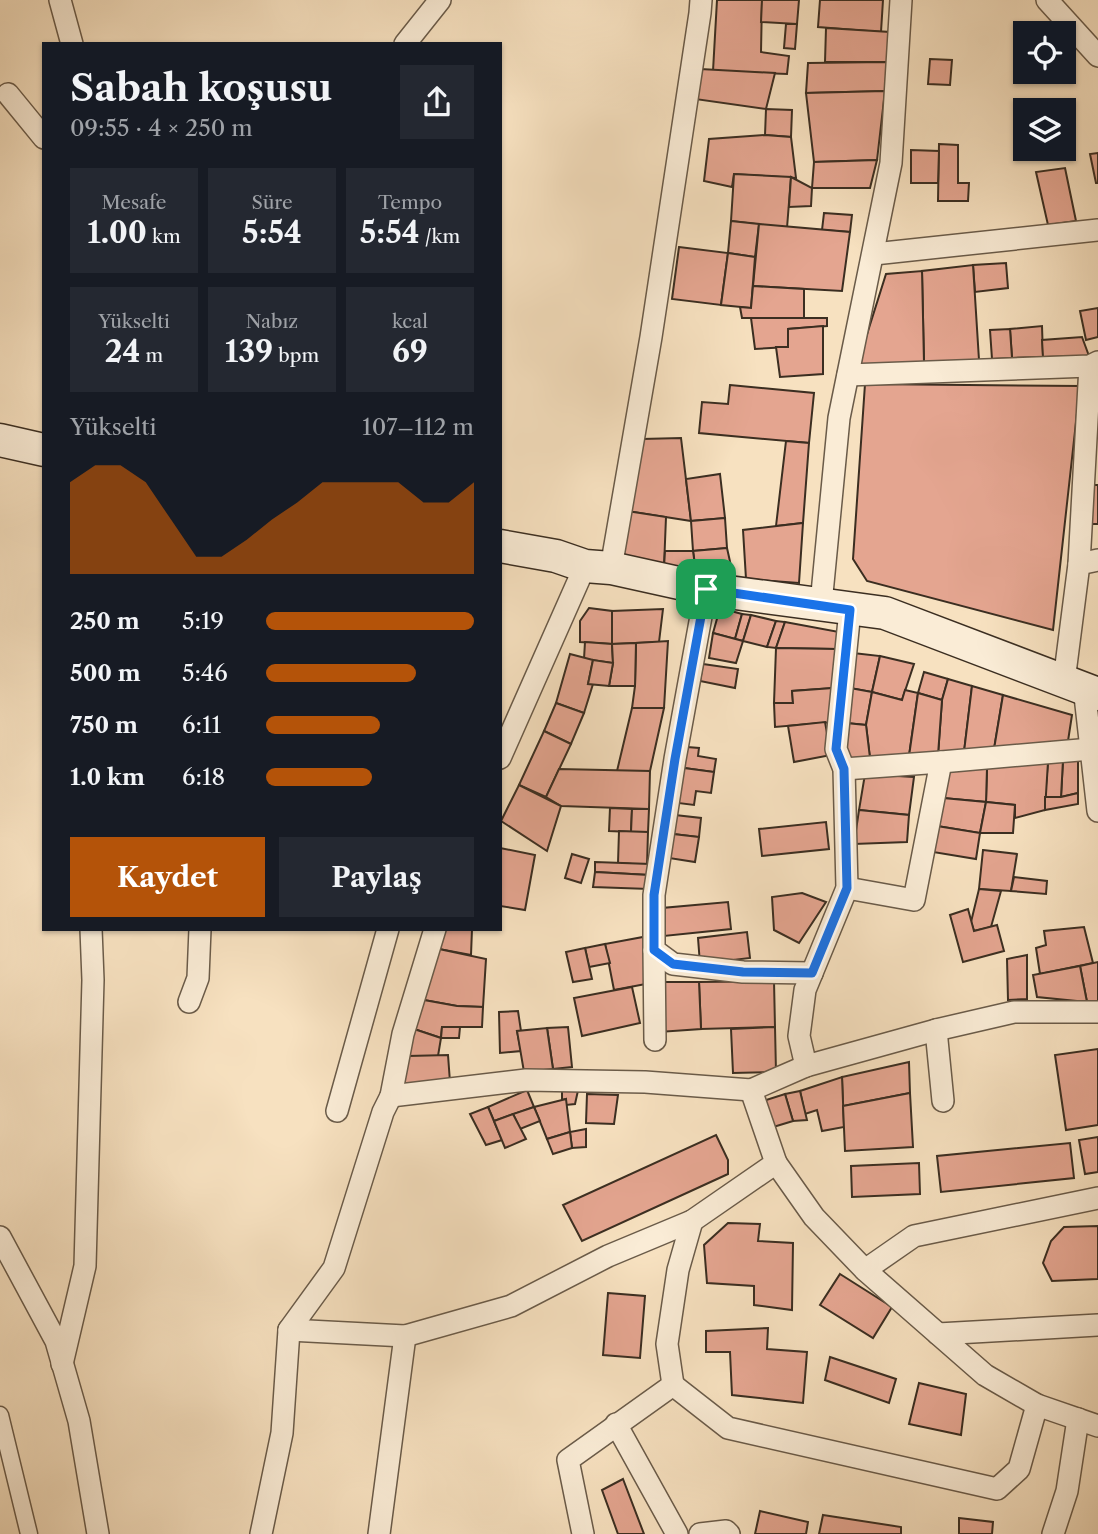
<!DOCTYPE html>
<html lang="tr">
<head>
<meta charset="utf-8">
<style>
  body { margin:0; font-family:"Libre Caslon Text",serif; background:#242831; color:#f1f3f6; height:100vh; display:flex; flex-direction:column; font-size:26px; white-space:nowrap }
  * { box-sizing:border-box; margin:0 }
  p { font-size:23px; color:#9ea1a6 }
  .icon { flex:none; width:38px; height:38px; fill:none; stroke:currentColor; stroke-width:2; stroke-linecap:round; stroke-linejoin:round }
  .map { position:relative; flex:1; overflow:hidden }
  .drawer { position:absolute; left:42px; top:42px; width:460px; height:889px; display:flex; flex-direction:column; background:#171b24; border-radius:0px; box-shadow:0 2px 5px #0004 }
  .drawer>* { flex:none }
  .tools { position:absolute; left:1013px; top:21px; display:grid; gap:14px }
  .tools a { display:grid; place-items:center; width:63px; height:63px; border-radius:0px; background:#171b24; box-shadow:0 2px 5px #0004; font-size:35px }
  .pin { position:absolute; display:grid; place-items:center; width:60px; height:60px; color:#fff; margin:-30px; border-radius:14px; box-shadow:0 4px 10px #0006 }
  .round { display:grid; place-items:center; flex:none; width:74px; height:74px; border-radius:0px; background:#242831 }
  .headline { display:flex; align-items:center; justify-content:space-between; height:119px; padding:0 28px }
  h1 { font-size:38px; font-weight:700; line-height:52px }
  .figures { display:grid; grid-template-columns:repeat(3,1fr); gap:10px; height:119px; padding:7px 28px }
  .figures div { display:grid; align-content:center; border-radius:0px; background:#242831; text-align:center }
  .figures b { font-size:30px; font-weight:700 }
  .figures small { font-size:19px; font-weight:400 }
  .figures p { font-size:19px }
  .chart { height:196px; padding:14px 28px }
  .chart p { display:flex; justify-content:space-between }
  .chart svg { width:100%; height:126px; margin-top:7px; fill:#b45309; opacity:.7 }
  .button { display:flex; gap:14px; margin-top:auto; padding:14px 28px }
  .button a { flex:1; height:80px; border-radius:0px; background:#b45309; color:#fff; font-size:28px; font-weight:700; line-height:80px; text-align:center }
  .button a+a { background:#242831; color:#f1f3f6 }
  ul { padding:0 28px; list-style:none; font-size:23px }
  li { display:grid; grid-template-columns:112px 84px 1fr; align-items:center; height:52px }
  li i { height:18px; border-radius:9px; background:#b45309 }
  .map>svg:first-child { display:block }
  .building { fill:#e4a590; stroke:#3b2e21; stroke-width:2 }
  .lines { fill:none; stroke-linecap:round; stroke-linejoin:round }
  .pedestrian-casing { stroke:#6a5b49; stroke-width:19 }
  .minor-casing { stroke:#6a5b49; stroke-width:24 }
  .secondary-casing { stroke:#3b2e21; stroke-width:35 }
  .pedestrian { stroke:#faecd6; stroke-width:16 }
  .minor { stroke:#faecd6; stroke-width:21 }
  .secondary { stroke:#faecd6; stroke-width:32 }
  .route-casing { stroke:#fff; stroke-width:14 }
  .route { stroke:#1a73e8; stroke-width:9 }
</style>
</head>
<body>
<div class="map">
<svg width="1098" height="1534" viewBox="0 0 1098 1534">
  <rect width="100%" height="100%" fill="#f7e1c0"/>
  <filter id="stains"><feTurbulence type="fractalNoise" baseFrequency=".00286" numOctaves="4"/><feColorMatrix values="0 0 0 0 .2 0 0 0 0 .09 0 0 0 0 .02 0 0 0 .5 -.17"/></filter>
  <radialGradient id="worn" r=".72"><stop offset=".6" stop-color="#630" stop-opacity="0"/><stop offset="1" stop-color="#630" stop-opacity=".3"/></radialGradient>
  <g class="building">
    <path d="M717 0H762L761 52 789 56 787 74 713 71Z"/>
    <path d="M762 0H799L797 24 761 22Z"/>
    <path d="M820 0H883L881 32 818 27Z"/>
    <path d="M786 24H797L795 49 784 48Z"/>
    <path d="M826 28 890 32 887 62H825Z"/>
    <path d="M930 59 952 60 950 85 928 84Z"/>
    <path d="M887 62 885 91 806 93 808 63Z"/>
    <path d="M700 69 775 73 766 109 695 99Z"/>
    <path d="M885 91 877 160 814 162 806 93Z"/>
    <path d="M766 109 792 110 791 137 765 135Z"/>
    <path d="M765 135 791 137 796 178 734 174 732 187 704 181 709 139Z"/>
    <path d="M939 144 958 145V183H969L968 201H938Z"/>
    <path d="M911 150 939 151 938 183H911Z"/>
    <path d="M1098 153V183H1096L1090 154Z"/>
    <path d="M877 160 870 188H812L814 162Z"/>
    <path d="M1065 168 1076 221 1048 225 1036 172Z"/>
    <path d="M734 174 791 177 787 228 731 221Z"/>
    <path d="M791 177 812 188 811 206 789 207Z"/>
    <path d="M824 213 852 215 850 232 822 230Z"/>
    <path d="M731 221 759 224 755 257 728 253Z"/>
    <path d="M759 224 850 232 842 291 753 286Z"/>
    <path d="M679 247 728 253 721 305 672 299Z"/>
    <path d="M728 253 755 257 751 308 721 305Z"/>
    <path d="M1006 263 1008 288 975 292 973 265Z"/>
    <path d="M973 265 979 360 924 363 922 271Z"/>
    <path d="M922 271 924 363 857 366 886 274Z"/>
    <path d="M753 286 804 289V318H742L740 307 751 308Z"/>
    <path d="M1098 308V337L1086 340 1080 311Z"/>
    <path d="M751 318H827V326L788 329V347L755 349Z"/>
    <path d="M823 326V374L780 377 776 347H788V329Z"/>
    <path d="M1042 326 1043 357 1012 358 1010 329Z"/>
    <path d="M1010 329 1012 358 992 359 990 330Z"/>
    <path d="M1082 337 1089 356 1043 357 1042 340Z"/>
    <path d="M865 384 1080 386 1053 630 867 581 853 559Z"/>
    <path d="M730 385 814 393 809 443 699 433 702 402 728 404Z"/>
    <path d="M681 438 691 521 627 511 642 439Z"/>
    <path d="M786 441 809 443 803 523 776 526Z"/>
    <path d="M720 474 725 518 691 521 686 479Z"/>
    <path d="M1091 485H1098V524H1090Z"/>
    <path d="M627 511 666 517 664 567 621 559Z"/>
    <path d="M725 518 727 548 693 551 691 521Z"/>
    <path d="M803 523 799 583 746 579 743 530Z"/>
    <path d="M727 548 731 566 695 565 693 551Z"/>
    <path d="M665 551H693L695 565 664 567Z"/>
    <path d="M589 608 612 611V644L580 642V621Z"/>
    <path d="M720 608 742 614 735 639 713 633Z"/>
    <path d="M663 609 659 642 612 644V611Z"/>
    <path d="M742 614 751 615 743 641 735 639Z"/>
    <path d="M751 615 776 621 767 647 743 641Z"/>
    <path d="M776 621 785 622 776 648 767 647Z"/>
    <path d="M785 622 839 632 836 649 776 648Z"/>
    <path d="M713 633 743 641 736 663 709 658Z"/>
    <path d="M668 641 664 708H632L635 686 636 643Z"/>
    <path d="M585 642 612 644 613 663 584 659Z"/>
    <path d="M636 643 635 686H609L613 663 612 644Z"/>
    <path d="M776 648 836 649 833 688 792 691 793 703H774Z"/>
    <path d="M853 653 880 656 872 692 850 688Z"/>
    <path d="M570 654 593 660 588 684H593L584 713 556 703Z"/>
    <path d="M880 656 914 664 902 700 872 692Z"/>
    <path d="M593 660 613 663 609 686 588 684Z"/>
    <path d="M703 664 738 669 735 688 700 681Z"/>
    <path d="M924 672 948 679 942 700 918 693Z"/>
    <path d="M948 679 972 686 964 752 938 755 942 700Z"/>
    <path d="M972 686 1003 695 994 749 964 752Z"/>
    <path d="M833 688V722L775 727 774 703H793L792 691Z"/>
    <path d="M850 688 872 692 866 725 846 723Z"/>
    <path d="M905 690 918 693 909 756 870 758 866 725 872 692 902 700Z"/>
    <path d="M918 693 942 700 938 755 909 756Z"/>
    <path d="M1003 695 1072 715 1068 741 994 749Z"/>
    <path d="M556 703 584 713 571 744 544 731Z"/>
    <path d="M632 708H664L650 771H617Z"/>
    <path d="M825 722 831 755 794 762 788 726Z"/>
    <path d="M846 723 866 725 870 758H845Z"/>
    <path d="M544 731 571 744 546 797 519 785Z"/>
    <path d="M687 747 699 748 698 756 716 759 714 772 684 768Z"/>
    <path d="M1078 759V793L1061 797 1063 760Z"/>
    <path d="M1063 760 1061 797H1045L1048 762Z"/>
    <path d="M1048 762 1045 810 1015 818V805L986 802 987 768Z"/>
    <path d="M684 768 714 772 711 793 696 791 694 805 678 803Z"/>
    <path d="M987 768 986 802 943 798 948 769Z"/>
    <path d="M559 769 650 771 649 809 561 806 546 797Z"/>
    <path d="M865 774 914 777 909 815 859 810Z"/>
    <path d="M519 785 561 806 547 851 501 821Z"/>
    <path d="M1078 793V804L1045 810V797H1061Z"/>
    <path d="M943 798 986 802 980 833 937 826Z"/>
    <path d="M986 802 1015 805 1013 833H980Z"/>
    <path d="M610 808 632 809 631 832 609 831Z"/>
    <path d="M632 809H649L648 832H631Z"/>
    <path d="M859 810 909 815 907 842 854 844Z"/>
    <path d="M675 815 701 818 699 837 673 834Z"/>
    <path d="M826 822 829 849 762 856 759 829Z"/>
    <path d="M937 826 980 833 976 859 933 852Z"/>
    <path d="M619 831 648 832 647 865 618 863Z"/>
    <path d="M673 834 699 837 695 862 669 858Z"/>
    <path d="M500 848 535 855 525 910 500 906Z"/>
    <path d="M983 850 1017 854 1011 891 979 889Z"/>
    <path d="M572 854 589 859 581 883 565 878Z"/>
    <path d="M595 862 650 864 649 875 595 872Z"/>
    <path d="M595 872 649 875V889L593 887Z"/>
    <path d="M1014 877 1047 881 1046 894 1011 891Z"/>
    <path d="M979 889 1001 891 991 927 974 931 971 922Z"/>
    <path d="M802 893 826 902 799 943 774 930 772 897Z"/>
    <path d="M728 902 731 929 664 936 662 908Z"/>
    <path d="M968 909 974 931 997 925 1004 951 963 962 950 915Z"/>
    <path d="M1084 927 1093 963 1040 974 1036 948 1046 945 1044 931Z"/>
    <path d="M446 929H472L471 955 439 949Z"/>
    <path d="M747 932 750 958 700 964 698 938Z"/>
    <path d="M643 937 651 983 614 990 605 944Z"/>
    <path d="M605 944 610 963 589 967 585 948Z"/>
    <path d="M585 948 592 979 573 982 566 952Z"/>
    <path d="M439 949 486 959 483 1007 457 1006 424 1000Z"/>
    <path d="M1027 955V999L1008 1000 1007 959Z"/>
    <path d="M1098 962V1001L1087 1002 1080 966Z"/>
    <path d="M1080 966 1087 1002 1037 997 1033 975Z"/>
    <path d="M774 981 775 1027 701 1029 699 982Z"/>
    <path d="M658 982H699L701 1029 659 1032Z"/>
    <path d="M632 987 640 1023 582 1036 574 998Z"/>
    <path d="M424 1000 457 1006 483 1007 482 1027H442L441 1038 414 1029Z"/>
    <path d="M518 1011 521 1031H517L521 1051 500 1053 499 1012Z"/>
    <path d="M442 1027H460L459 1038H441Z"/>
    <path d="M568 1027 572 1067 553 1069 547 1028Z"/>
    <path d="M775 1027 776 1072 733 1073 731 1029Z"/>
    <path d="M547 1028 553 1069 524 1072 517 1031Z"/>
    <path d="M414 1029 441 1038 438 1056H408Z"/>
    <path d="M1098 1049V1125L1066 1130 1055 1055Z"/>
    <path d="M448 1055 450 1082 398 1086 408 1056Z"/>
    <path d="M909 1062 910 1093 843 1106 842 1077Z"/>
    <path d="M842 1077 844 1127 822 1131 817 1110 805 1114 800 1091Z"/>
    <path d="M579 1086 575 1104 566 1105V1099L562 1100V1087Z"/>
    <path d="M527 1090 534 1107 494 1121 488 1107Z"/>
    <path d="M800 1091 807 1120 793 1121 785 1094Z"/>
    <path d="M910 1093 913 1147 845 1151 843 1106Z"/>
    <path d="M587 1094 618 1095 614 1124 586 1123Z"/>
    <path d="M785 1094 793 1121 770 1128 763 1101Z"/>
    <path d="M566 1099 570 1132 547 1139 534 1107Z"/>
    <path d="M488 1107 502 1140 486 1145 470 1114Z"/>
    <path d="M534 1107 540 1121 520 1129 513 1114Z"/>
    <path d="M513 1114 526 1139 505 1148 494 1121Z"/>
    <path d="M586 1129V1147L572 1148 570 1132Z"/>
    <path d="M570 1132 572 1148 553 1154 547 1139Z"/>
    <path d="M716 1135 728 1160V1174L582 1241 563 1205Z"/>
    <path d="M1098 1137V1172L1085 1174 1079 1140Z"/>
    <path d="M1070 1143 1074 1178 941 1192 937 1156Z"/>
    <path d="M919 1163 920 1194 852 1197 851 1166Z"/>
    <path d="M728 1223 760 1224 758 1241 793 1243 792 1310 754 1305V1286L707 1283 704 1245Z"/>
    <path d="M1098 1226V1279L1052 1281 1043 1263 1051 1241 1064 1227Z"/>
    <path d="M840 1274 892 1307 873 1338 820 1305Z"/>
    <path d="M608 1293 645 1296 640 1358 603 1355Z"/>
    <path d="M768 1328 767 1349 807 1352 803 1403 732 1395 730 1352H706V1331Z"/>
    <path d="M830 1357 896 1379 889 1403 825 1380Z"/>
    <path d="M919 1383 966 1394 961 1435 909 1424Z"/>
    <path d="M623 1479 644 1534H618L602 1490Z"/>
    <path d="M760 1511 808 1522 806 1534H755Z"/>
    <path d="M823 1515 901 1527V1534H819Z"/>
    <path d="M959 1518 993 1522 992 1534H959Z"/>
  </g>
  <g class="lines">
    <defs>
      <path id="pedestrian" d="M0 1415 29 1534"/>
      <g id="minor">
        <path d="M60 0 72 44"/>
        <path d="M1047 0 1098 56"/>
        <path d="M405 44 440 0"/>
        <path d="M8 94 44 138"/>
        <path d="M874 254 1098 230"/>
        <path d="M848 375 1090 366 1098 362"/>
        <path d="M1079 564 1090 366"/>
        <path d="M611 568 651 337 700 13 701 0"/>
        <path d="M706 589 675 759 654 895V950L673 964 743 972 812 973"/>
        <path d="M821 604 839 418 891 163 901 0"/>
        <path d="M1064 681 1079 564 1098 560"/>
        <path d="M1084 687 1098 811"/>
        <path d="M500 758 585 566"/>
        <path d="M941 762 1091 749"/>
        <path d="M844 769 941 762 914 900 847 888"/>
        <path d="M654 950 655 1040"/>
        <path d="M189 1002 198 978 200 929"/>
        <path d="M936 1030 943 1101"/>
        <path d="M806 1066 799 1036 805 990 847 888 844 769 836 749 850 610"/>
        <path d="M391 1096 526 1080 645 1082 751 1090"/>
        <path d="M337 1111 388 929"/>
        <path d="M776 1163 814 1217 865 1270 985 1375 1037 1405 1098 1426"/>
        <path d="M0 1237 56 1341 79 1421 98 1534"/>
        <path d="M865 1270 914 1236 1098 1198"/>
        <path d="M289 1330 405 1336 511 1306 608 1256 692 1221 776 1163 751 1090 806 1066 936 1030 1014 1012H1098"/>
        <path d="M938 1334 1098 1325"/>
        <path d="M62 1364 85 1266 93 980 91 929"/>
        <path d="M673 1385 728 1428 997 1489 1019 1469 1037 1405"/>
        <path d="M616 1424 677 1534"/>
        <path d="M261 1534 282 1433 289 1330 334 1268 383 1112 391 1096 403 1034 435 929"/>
        <path d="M379 1534 405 1336"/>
        <path d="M583 1534 568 1460 673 1385 667 1344 678 1270 692 1221"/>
        <path d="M700 1534 726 1531 729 1534"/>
        <path d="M1053 1534 1067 1491 1078 1419"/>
      </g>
      <g id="secondary">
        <path d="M0 440 44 450"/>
        <path d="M500 546 556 556 585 566 611 568 706 589 885 613 1098 694"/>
      </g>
    </defs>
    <use href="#pedestrian" class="pedestrian-casing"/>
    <use href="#minor" class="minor-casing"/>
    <use href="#secondary" class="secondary-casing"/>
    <use href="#pedestrian" class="pedestrian"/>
    <use href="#minor" class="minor"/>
    <use href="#secondary" class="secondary"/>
  </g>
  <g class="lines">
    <defs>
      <path id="route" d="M706 589 850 610 836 749 844 769 847 888 812 973 743 972 673 964 654 950V895L675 759Z"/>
    </defs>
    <use href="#route" class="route-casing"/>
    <use href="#route" class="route"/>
  </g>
  <rect width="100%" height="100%" filter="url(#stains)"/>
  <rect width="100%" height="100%" fill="url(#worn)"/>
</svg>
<div class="tools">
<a><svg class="icon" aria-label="locate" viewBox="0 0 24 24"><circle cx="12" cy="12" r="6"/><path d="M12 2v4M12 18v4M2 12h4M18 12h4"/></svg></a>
<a><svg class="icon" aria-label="layers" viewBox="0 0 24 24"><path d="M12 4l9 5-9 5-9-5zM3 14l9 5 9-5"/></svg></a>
</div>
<div class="pin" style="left:706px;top:589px;background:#1e9e55"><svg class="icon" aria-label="arrive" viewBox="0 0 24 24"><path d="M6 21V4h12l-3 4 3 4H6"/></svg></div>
<section class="drawer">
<div class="headline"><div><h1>Sabah koşusu</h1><p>09:55 · 4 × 250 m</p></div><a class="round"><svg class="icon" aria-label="share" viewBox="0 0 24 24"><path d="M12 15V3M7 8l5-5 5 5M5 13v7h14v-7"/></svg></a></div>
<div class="figures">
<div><p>Mesafe</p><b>1.00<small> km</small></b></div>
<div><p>Süre</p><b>5:54</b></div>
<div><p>Tempo</p><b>5:54<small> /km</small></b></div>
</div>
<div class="figures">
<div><p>Yükselti</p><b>24<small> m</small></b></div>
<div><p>Nabız</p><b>139<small> bpm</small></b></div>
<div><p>kcal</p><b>69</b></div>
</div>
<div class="chart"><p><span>Yükselti</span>107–112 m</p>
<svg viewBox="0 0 160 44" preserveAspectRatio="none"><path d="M0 44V12L10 6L20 6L30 12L40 25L50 38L60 38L70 32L80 25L90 19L100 12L110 12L120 12L130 12L140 19L150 19L160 12V44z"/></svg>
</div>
<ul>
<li><b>250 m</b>5:19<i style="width:100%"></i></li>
<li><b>500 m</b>5:46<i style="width:72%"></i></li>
<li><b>750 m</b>6:11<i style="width:55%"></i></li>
<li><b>1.0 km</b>6:18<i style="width:51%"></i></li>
</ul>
<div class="button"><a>Kaydet</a><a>Paylaş</a></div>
</section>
</div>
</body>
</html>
